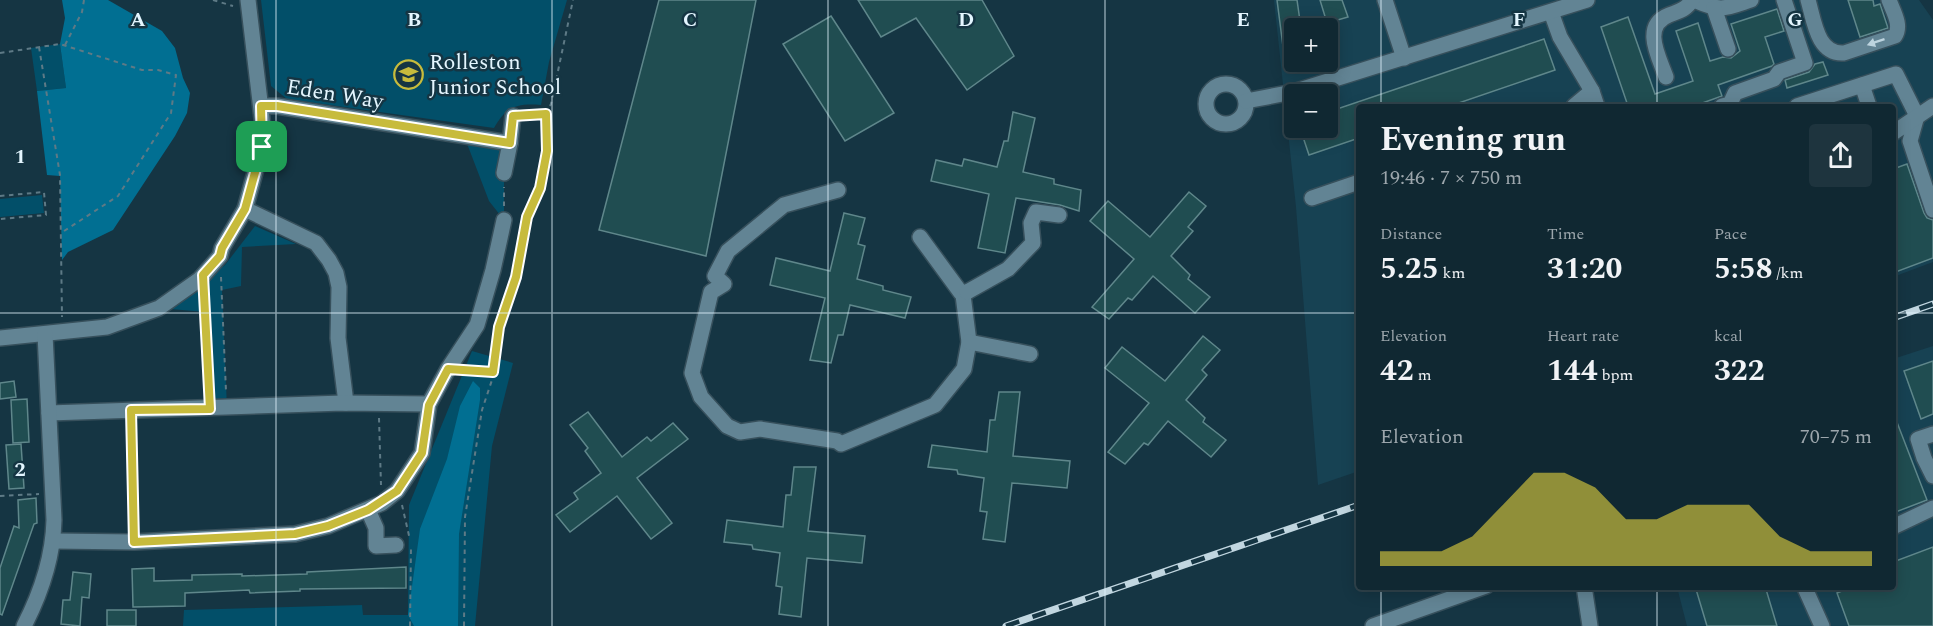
<!DOCTYPE html>
<html lang="en">
<head>
<meta charset="utf-8">
<style>
  body { margin:0; font-family:Spectral,serif; background:#1e343e; color:#f1f3f6; height:100vh; display:flex; flex-direction:column; font-size:22px; white-space:nowrap }
  * { box-sizing:border-box; margin:0 }
  p { font-size:20px; color:#9ca6ac }
  .icon { flex:none; width:33px; height:33px; fill:none; stroke:currentColor; stroke-width:2; stroke-linecap:round; stroke-linejoin:round }
  .map { position:relative; flex:1; overflow:hidden }
  .drawer { position:absolute; left:1356px; top:104px; width:540px; height:486px; display:flex; flex-direction:column; background:#102832; border-radius:6px; box-shadow:0 3px 15px #0003,0 0 0 2px #30444d }
  .drawer>* { flex:none }
  .controls { position:absolute; left:1284px; top:18px; display:grid; gap:12px }
  .controls a { display:grid; place-items:center; width:54px; height:54px; border-radius:6px; background:#102832; box-shadow:0 3px 15px #0003,0 0 0 2px #30444d; font-size:30px }
  .pin { position:absolute; display:grid; place-items:center; width:51px; height:51px; color:#fff; margin:-26px; border-radius:12px; box-shadow:0 3px 9px #0006 }
  .round { display:grid; place-items:center; flex:none; width:63px; height:63px; border-radius:6px; background:#1e343e }
  .summary { display:flex; align-items:center; justify-content:space-between; height:102px; padding:0 24px }
  h1 { font-size:33px; font-weight:700; line-height:45px }
  .stats { display:grid; grid-template-columns:repeat(3,1fr); gap:9px; height:102px; padding:6px 24px }
  .stats div { display:grid; align-content:center }
  .stats b { font-size:30px; font-weight:700 }
  .stats small { font-size:16px; font-weight:400 }
  .stats p { font-size:16px }
  .chart { height:168px; padding:12px 24px }
  .chart p { display:flex; justify-content:space-between }
  .chart svg { width:100%; height:108px; margin-top:6px; fill:#c7bb3c; opacity:.7 }
  .map>svg:first-child { display:block }
  .built { fill:#174253; fill-rule:evenodd }
  .green { fill:#024f69 }
  .forest { fill:#016f92 }
  .building { fill:#204d51; stroke:#5f878b; stroke-width:1.5 }
  .lines { fill:none; stroke-linecap:round; stroke-linejoin:round }
  .minor-casing { stroke:#37505c; stroke-width:18 }
  .path { stroke:#5e7a86; stroke-width:2; stroke-dasharray:4.5 4.5; stroke-linecap:butt }
  .minor { stroke:#628494; stroke-width:15 }
  .rail-casing { stroke:#c1d6e0; stroke-width:7 }
  .rail { stroke:#153543; stroke-width:4.5; stroke-dasharray:14; stroke-linecap:butt }
  .oneway { fill:#bdd4df }
  .route-casing { stroke:#fff; stroke-width:12 }
  .route { stroke:#c7bb3c; stroke-width:8 }
  .grid { fill:none; stroke:#e4f6ff; stroke-width:1.5; stroke-opacity:0.55 }
  .labels { text-anchor:middle; stroke-width:5; stroke-linejoin:round; paint-order:stroke }
  .poi-label { font-size:22px; fill:#e4f6ff; stroke:#153543; text-anchor:start }
  .street-label { font-size:22px; fill:#e4f6ff; stroke:#153543 }
  .grid-label { font-size:20px; text-anchor:middle; font-weight:bold; fill:#e4f6ff; stroke:#153543; stroke-width:5; stroke-linejoin:round; paint-order:stroke }
</style>
</head>
<body>
<div class="map">
<svg width="1933" height="626" viewBox="0 0 1933 626">
  <rect width="100%" height="100%" fill="#153543"/>
  <g class="built">
    <path d="M1274 0H1919L1933 20V262L1893 277V106H1359V471L1318 485 1296 207ZM1294 28H1328V62H1294ZM1294 94H1328V128H1294Z"/>
    <path d="M1933 346V626H1687L1677 587 1893 586V359Z"/>
  </g>
  <g class="green">
    <path d="M261 0H567L549 62 541 105C516 103 506 107 494 128L287 99 271 86Z"/>
    <path d="M60 44 66 88 37 91 31 48Z"/>
    <path d="M466 141 510 143 504 173V220L489 201Z"/>
    <path d="M42 195 44 213 0 217V199Z"/>
    <path d="M255 226 296 244 242 247 241 286 222 290 227 408 210 409 205 312 159 308 225 265Z"/>
    <path d="M472 351 513 363 492 446 475 626H183L184 610 362 605 363 615H408L409 505Z"/>
  </g>
  <g class="forest">
    <path d="M62 0H108L162 31 175 48 183 78 190 93 187 113 175 136 113 230 68 252 62 260 60 176 47 175 37 91 66 88 60 44 65 18Z"/>
    <path d="M473 381 480 388V400L459 534 458 626H414L408 615 420 529 447 459 460 406Z"/>
  </g>
  <g class="building">
    <path d="M659 0H756L706 256 599 230Z"/>
    <path d="M858 0H982L1014 56 967 90 916 18 881 37Z"/>
    <path d="M1277 0H1297L1301 28H1294V61L1285 62Z"/>
    <path d="M1320 0H1342L1348 17 1327 23Z"/>
    <path d="M1848 0H1873L1874 6 1880 4 1888 28 1860 37Z"/>
    <path d="M1777 9 1784 31 1765 37 1774 64 1772 66 1718 85 1722 96 1694 106H1628L1601 27 1628 17 1655 94 1693 81 1676 31 1698 23 1710 61 1723 57 1731 58 1740 51 1731 24Z"/>
    <path d="M831 16 894 113 845 141 783 44Z"/>
    <path d="M1544 39 1555 70 1450 106H1359V138L1309 155 1300 128H1328V112Z"/>
    <path d="M1823 62 1828 75 1787 88 1785 80 1809 72 1815 64Z"/>
    <path d="M1013 112 1035 118 1023 172 1054 179V184L1081 190 1079 211 1060 205 1016 198 1005 253 978 248 989 194 931 181 936 160 962 166 964 159 997 167 1004 141H1008Z"/>
    <path d="M1907 164 1924 213 1927 218 1933 220V258L1893 273V169Z"/>
    <path d="M1189 192 1206 206 1188 227 1193 231 1171 256 1190 275 1188 279 1210 297 1195 313 1153 276 1132 300 1128 298 1109 319 1092 307 1134 259 1090 221 1108 201 1150 237Z"/>
    <path d="M844 213 865 218 858 244 865 246 857 279 883 286V290L911 297 905 318 850 305 843 335H838L831 363 810 360 825 298 770 285 776 258 830 271Z"/>
    <path d="M1203 336 1220 350 1202 370 1207 375 1186 400 1205 418 1203 422 1226 440 1211 457 1168 421 1148 445 1144 443 1125 464 1108 452 1149 403 1105 368 1122 347 1165 381Z"/>
    <path d="M1933 361V414L1921 419 1904 371Z"/>
    <path d="M14 381 16 397 0 399V383Z"/>
    <path d="M999 392H1020L1013 456 1070 461 1067 488 1012 483 1005 542 983 539 987 512 980 511 984 478 958 474 957 470 928 467 932 445 987 452 990 420H995Z"/>
    <path d="M27 399 29 442 13 443 11 400Z"/>
    <path d="M588 412 622 457 647 437 651 441 673 423 688 439 637 478 672 523 651 539 617 496 570 532 556 515 578 499 574 493 601 473 585 451 588 448 570 425Z"/>
    <path d="M1893 412 1927 500 1893 513Z"/>
    <path d="M21 444 24 488 9 489 6 445Z"/>
    <path d="M794 467H816L808 531 865 536 862 563 807 558 801 617 779 614 782 587 776 586 780 553 753 549 752 545 724 542 727 520 783 527 786 495H791Z"/>
    <path d="M36 498 37 523 34 524 2 615 0 614V568L14 526 19 528 18 500Z"/>
    <path d="M1933 547V626H1849L1837 593 1854 586H1893V562Z"/>
    <path d="M406 567V588L300 589V591L250 593 249 590 185 593V606L133 607 132 569 154 568V581L192 580V575L242 574V576L307 574V572Z"/>
    <path d="M73 572 91 574 89 598 82 597 80 626 61 624 63 600H70Z"/>
    <path d="M1695 586H1765L1777 626H1707Z"/>
    <rect x="107" y="610" width="29" height="16"/>
  </g>
  <g class="lines">
    <defs>
      <g id="minor">
        <path d="M1385 0 1404 58"/>
        <path d="M1694 0C1722 12 1724 9 1751 0"/>
        <path d="M1808 0C1814 20 1817 55 1844 53L1895 36C1902 25 1893 11 1889 0"/>
        <path d="M1714 8 1728 49"/>
        <path d="M1551 12 1560 37 1592 91 1597 106"/>
        <path d="M1666 77C1659 57 1641 26 1669 15 1679 11 1686 10 1692 0"/>
        <circle cx="1226" cy="104" r="20"/>
        <path d="M1862 85 1869 106"/>
        <path d="M1246 101 1293 92 1587 0"/>
        <path d="M261 106H277L510 143 504 173"/>
        <path d="M1574 106 1592 91"/>
        <path d="M1722 106 1730 104 1735 93 1774 79 1779 72 1805 63 1784 0"/>
        <path d="M1797 106 1896 74 1917 116 1910 141 1933 210"/>
        <path d="M1893 133 1933 106"/>
        <path d="M510 143 513 116"/>
        <path d="M838 190 784 205 728 251 715 276 724 284 711 292 692 373 701 397 727 426 740 432 760 429 837 441 841 444 935 405 964 369 969 342 963 295 967 292 961 293 920 237"/>
        <path d="M1312 198 1359 182"/>
        <path d="M245 209 316 243 329 260 336 273 339 287 338 338 346 403"/>
        <path d="M967 292 1008 269 1033 243 1031 223 1036 212 1059 215"/>
        <path d="M0 338 107 327 159 308 200 279 220 256 222 248 245 209 262 147 263 127 248 0"/>
        <path d="M969 342 1030 354"/>
        <path d="M49 413 343 403 429 404"/>
        <path d="M1933 434 1918 439 1924 458 1933 476"/>
        <path d="M368 510 376 528V546L396 545"/>
        <path d="M1893 527 1933 508"/>
        <path d="M53 541 134 542 295 534 328 526 382 503 397 491 422 453 429 404 448 369 477 325 493 270 504 220"/>
        <path d="M1584 586 1590 626"/>
        <path d="M1804 586 1822 626"/>
        <path d="M24 626C41 593 53 558 54 520L45 334"/>
        <path d="M1373 626 1486 586"/>
      </g>
    </defs>
    <use href="#minor" class="minor-casing"/>
    <g class="path">
      <path d="M213 0 233 6"/>
      <path d="M65 45 82 12 84 0"/>
      <path d="M39 47 60 175 62 317"/>
      <path d="M0 53 60 44 142 70H158L176 75 171 113 118 196 61 233"/>
      <path d="M528 115 546 114 551 104 573 0"/>
      <path d="M0 196 44 192 46 215 0 219"/>
      <path d="M504 206V187"/>
      <path d="M221 277 226 391"/>
      <path d="M204 293 209 392"/>
      <path d="M465 370 493 372"/>
      <path d="M379 418 381 485"/>
      <path d="M131 425 133 527"/>
      <path d="M0 496 39 494"/>
      <path d="M402 505 410 540"/>
      <path d="M410 626 411 546"/>
      <path d="M464 626 465 517 482 410 492 380 499 327 516 277 527 217 540 188 547 151 546 114"/>
    </g>
    <use href="#minor" class="minor"/>
    <defs>
      <g id="rail">
        <path d="M1893 318 1933 304"/>
        <path d="M1006 626 1359 505"/>
      </g>
    </defs>
    <use href="#rail" class="rail-casing"/>
    <use href="#rail" class="rail"/>
  </g>
  <defs><path id="oneway-solid" d="M-6-.8H1V-3.2L6.5 0L1 3.2V.8H-6Z" transform="scale(1.5)"/></defs>
  <use class="oneway" href="#oneway-solid" transform="translate(1876 42) rotate(161)"/>
  <g class="lines">
    <defs>
      <path id="route" d="M261 106H277L510 143 513 116 546 114 547 151 540 188 527 217 516 277 499 327 493 372 448 369 429 405 422 453 397 491 368 510 328 526 295 534 134 542 131 410 210 409 203 275 220 256 222 248 245 209 262 147Z"/>
    </defs>
    <use href="#route" class="route-casing"/>
    <use href="#route" class="route"/>
  </g>
  <path class="grid" d="M276 0V626M552 0V626M828 0V626M1105 0V626M1381 0V106M1657 0V106M0 313H1359M1893 313H1933M1381 586V626M1657 586V626"/>
  <defs>
    <symbol id="school-ring" viewBox="-11 -11 22 22"><circle r="9.5" fill="#153543" stroke="#c7bb3c" stroke-width="1.5"/><path d="M0-5L7-2L0 1L-7-2ZM-4 1L0 2.5L4 1V4Q0 6-4 4Z" fill="#c7bb3c"/></symbol>
  </defs>
  <g fill-rule="evenodd">
    <use href="#school-ring" x="392" y="58" width="33" height="33"/>
  </g>
  <g class="labels">
    <g class="poi-label">
      <text x="429" y="69">Rolleston<tspan x="429" dy="25">Junior School</tspan></text>
    </g>
    <g class="street-label">
      <text transform="translate(335 93) rotate(9)" y="8">Eden Way</text>
    </g>
  </g>
  <g class="grid-label">
    <text x="138" y="26">A</text>
    <text x="414" y="26">B</text>
    <text x="690" y="26">C</text>
    <text x="966" y="26">D</text>
    <text x="1243" y="26">E</text>
    <text x="1519" y="26">F</text>
    <text x="1795" y="26">G</text>
    <text x="20" y="163">1</text>
    <text x="20" y="476">2</text>
  </g>
</svg>
<div class="controls">
<a>+</a>
<a>−</a>
</div>
<div class="pin" style="left:262px;top:147px;background:#1e9e55"><svg class="icon" aria-label="arrive" viewBox="0 0 24 24"><path d="M6 21V4h12l-3 4 3 4H6"/></svg></div>
<section class="drawer">
<div class="summary"><div><h1>Evening run</h1><p>19:46 · 7 × 750 m</p></div><a class="round"><svg class="icon" aria-label="share" viewBox="0 0 24 24"><path d="M12 15V3M7 8l5-5 5 5M5 13v7h14v-7"/></svg></a></div>
<div class="stats">
<div><p>Distance</p><b>5.25<small> km</small></b></div>
<div><p>Time</p><b>31:20</b></div>
<div><p>Pace</p><b>5:58<small> /km</small></b></div>
</div>
<div class="stats">
<div><p>Elevation</p><b>42<small> m</small></b></div>
<div><p>Heart rate</p><b>144<small> bpm</small></b></div>
<div><p>kcal</p><b>322</b></div>
</div>
<div class="chart"><p><span>Elevation</span>70–75 m</p>
<svg viewBox="0 0 160 44" preserveAspectRatio="none"><path d="M0 44V38L10 38L20 38L30 32L40 19L50 6L60 6L70 12L80 25L90 25L100 19L110 19L120 19L130 32L140 38L150 38L160 38V44z"/></svg>
</div>
</section>
</div>
</body>
</html>
